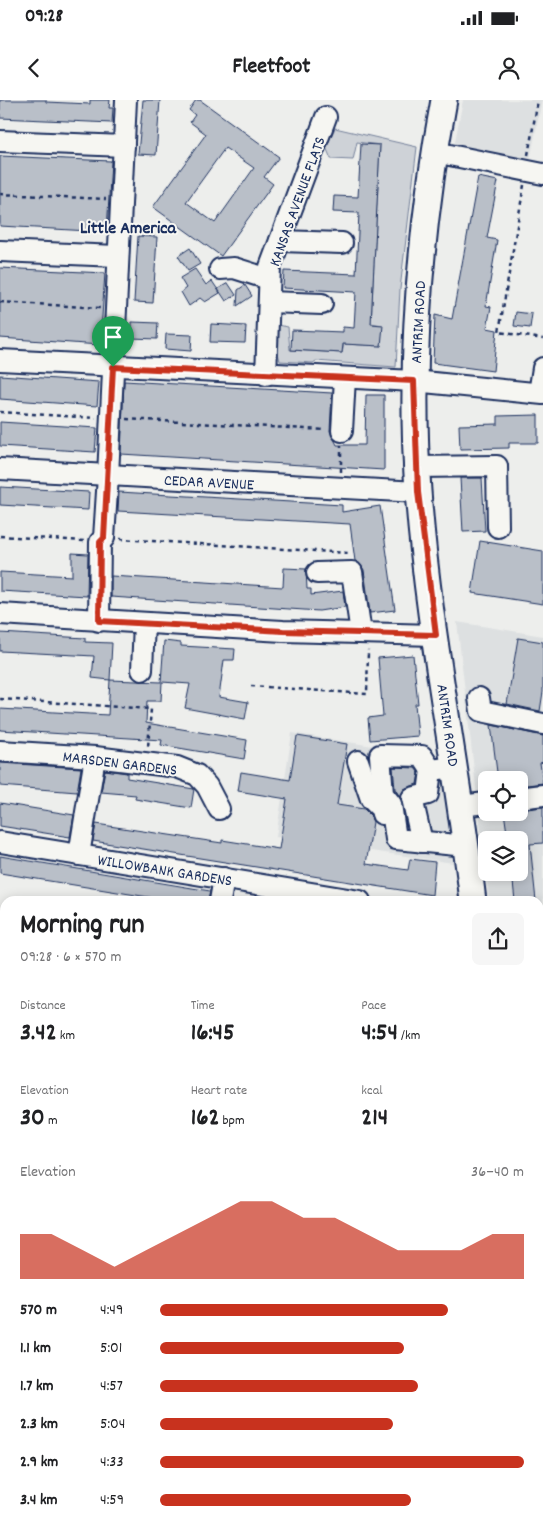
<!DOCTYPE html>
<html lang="en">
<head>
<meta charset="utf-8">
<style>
  body { margin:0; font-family:Dekko,sans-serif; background:#f6f6f6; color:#202124; height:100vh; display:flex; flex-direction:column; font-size:19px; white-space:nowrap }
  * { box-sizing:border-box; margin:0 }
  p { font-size:16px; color:#757577 }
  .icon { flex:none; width:28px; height:28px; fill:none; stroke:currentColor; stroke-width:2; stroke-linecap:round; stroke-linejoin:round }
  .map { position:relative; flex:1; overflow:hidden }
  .panel { position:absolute; left:0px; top:796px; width:544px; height:631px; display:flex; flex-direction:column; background:#fff; border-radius:15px 15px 0 0; box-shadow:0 2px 12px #0003 }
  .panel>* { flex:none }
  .buttons { position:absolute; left:478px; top:671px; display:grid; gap:10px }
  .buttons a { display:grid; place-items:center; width:50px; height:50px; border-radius:8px; background:#fff; box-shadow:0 2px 12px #0003; font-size:25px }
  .pin { position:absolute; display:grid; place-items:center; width:42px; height:42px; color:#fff; margin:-51px -21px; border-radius:50% 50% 50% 0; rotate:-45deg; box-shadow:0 0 5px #0007 }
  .pin .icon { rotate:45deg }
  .round { display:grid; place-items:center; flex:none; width:52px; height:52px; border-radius:8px; background:#f6f6f6 }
  .overview { display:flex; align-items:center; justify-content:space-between; height:85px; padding:0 20px }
  h1 { font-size:28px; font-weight:700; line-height:38px }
  .stats { display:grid; grid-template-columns:repeat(3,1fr); gap:8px; height:85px; padding:5px 20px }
  .stats div { display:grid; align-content:center }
  .stats b { font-size:25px; font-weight:700 }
  .stats small { font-size:14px; font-weight:400 }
  .stats p { font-size:14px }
  .chart { height:140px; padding:10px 20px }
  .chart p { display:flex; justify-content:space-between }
  .chart svg { width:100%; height:90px; margin-top:5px; fill:#c8321e; opacity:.7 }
  ul { padding:0 20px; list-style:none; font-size:16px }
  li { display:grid; grid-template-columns:80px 60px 1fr; align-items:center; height:38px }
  li i { height:12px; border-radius:6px; background:#c8321e }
  .status { display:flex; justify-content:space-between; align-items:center; height:35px; padding:0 25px; background:#fff; direction:ltr }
  .status svg { height:14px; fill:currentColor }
  header { display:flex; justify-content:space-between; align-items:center; height:65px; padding:0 20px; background:#fff; font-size:22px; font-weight:700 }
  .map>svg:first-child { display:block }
  .built { fill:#dde0e1; fill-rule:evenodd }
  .green { fill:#ced2d7; stroke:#74809a }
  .water { fill:#a5acbc; stroke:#6e7a96 }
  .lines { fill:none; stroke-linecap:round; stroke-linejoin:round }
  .stream { stroke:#6e7a96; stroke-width:4 }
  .building { fill:#b9bfc8; stroke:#1b2f5e; fill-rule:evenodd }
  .minor-casing { stroke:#1b2f5e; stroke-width:24 }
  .major-casing { stroke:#1b2f5e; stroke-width:29 }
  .path { stroke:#1b2f5e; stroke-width:2.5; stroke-dasharray:4 4; stroke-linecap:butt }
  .minor { stroke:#f6f6f2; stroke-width:20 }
  .major { stroke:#f6f6f2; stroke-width:25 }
  .route-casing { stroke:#fff; stroke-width:10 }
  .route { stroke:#c8321e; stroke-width:6 }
  .labels { text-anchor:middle; stroke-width:4; stroke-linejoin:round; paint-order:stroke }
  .street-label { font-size:16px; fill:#1b2f5e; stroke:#f6f6f2 }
  .neighbourhood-label { font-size:18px; font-weight:bold; fill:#1b2f5e; stroke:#f6f6f2 }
</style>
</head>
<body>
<div class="status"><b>09:28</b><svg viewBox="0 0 49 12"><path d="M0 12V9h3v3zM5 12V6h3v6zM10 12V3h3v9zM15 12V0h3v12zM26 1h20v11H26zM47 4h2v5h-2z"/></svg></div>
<header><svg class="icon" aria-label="back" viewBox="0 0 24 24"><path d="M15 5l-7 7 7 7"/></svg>Fleetfoot<svg class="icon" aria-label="person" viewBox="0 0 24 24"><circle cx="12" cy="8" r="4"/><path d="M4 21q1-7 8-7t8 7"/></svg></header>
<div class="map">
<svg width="543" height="1427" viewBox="0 0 543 1427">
  <rect width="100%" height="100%" fill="#edeeec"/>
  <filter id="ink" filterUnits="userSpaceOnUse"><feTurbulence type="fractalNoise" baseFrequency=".02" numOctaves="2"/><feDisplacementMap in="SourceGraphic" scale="10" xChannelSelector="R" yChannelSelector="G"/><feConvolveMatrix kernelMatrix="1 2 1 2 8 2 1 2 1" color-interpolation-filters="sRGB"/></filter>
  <g filter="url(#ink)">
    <g class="built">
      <path d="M463 0H542L530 60 454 47Z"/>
      <path d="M457 522 543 536V926L539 924V801H489ZM486 680H519V712H486ZM486 740H519V772H486Z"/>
      <path d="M292 633 441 657 453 763 276 737Z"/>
    </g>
    <g class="green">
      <path d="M335 28 417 47 400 189 396 267 316 261 313 263 280 261 278 253V225L288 227 290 250 342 253 344 244 381 246 382 225 371 223 380 45 357 42 353 60 331 59 326 47Z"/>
      <path d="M0 976 5 985V1422H385L390 1427H0Z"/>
    </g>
    <g class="water">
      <path d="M5 1220V1407L0 1403V1226Z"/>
      <path d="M222 1423 227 1427H26L23 1423Z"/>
    </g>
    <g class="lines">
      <path class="stream" d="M0 1042 5 1057"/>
    </g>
    <g class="building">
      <path d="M0 0H46V2L90 4V0H110L109 8H113L112 23 0 18Z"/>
      <path d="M143 0H160L156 55 138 54Z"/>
      <path d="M196 0H200L279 57 264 77 273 84 221 156 153 107 206 34 190 22 195 15 189 10ZM225 48 254 68 215 123 186 102Z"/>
      <path d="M361 44 380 45 371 224 383 225 381 246 343 244 342 253 291 250 292 230 343 232V227L354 228 356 192 283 188 284 171 356 174 359 113 333 112 334 96 358 97Z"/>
      <path d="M0 56 111 61 107 132 0 126Z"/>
      <path d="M478 77 498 81 487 138 497 140 486 206 491 207 487 228 497 230 493 271 433 263 435 215 452 219Z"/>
      <path d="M138 136 157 137 153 203 134 202Z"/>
      <path d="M190 148 200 164 188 171 178 156Z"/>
      <path d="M0 168 105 173 100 245 0 238Z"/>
      <path d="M195 169 206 185 212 181 220 193 205 202 200 198 189 206 181 192 186 188 180 178Z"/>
      <path d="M228 183 236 195 226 201 218 189Z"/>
      <path d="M245 185 252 196 237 206 238 190Z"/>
      <path d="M516 212 532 214 530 228 514 226Z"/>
      <path d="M132 222 158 223 157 239 132 238Z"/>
      <path d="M211 224 246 226 245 243 210 242Z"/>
      <path d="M166 234 192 235 191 251 165 249Z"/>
      <path d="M0 275 99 282 97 306 0 299Z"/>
      <path d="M124 281 332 293 330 331 337 345H365L366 295H384V370L121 354Z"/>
      <path d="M538 315V343H509V348L460 349 459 325 498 324V316Z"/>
      <path d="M0 322 97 328 95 352 0 346Z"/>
      <path d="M460 378H482L485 431 463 432Z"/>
      <path d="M0 387 89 392 88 410 0 405Z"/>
      <path d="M119 392 342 405V412L380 406 395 510 370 513 364 470 361 465 355 461 350 424 118 411Z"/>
      <path d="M480 441 543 451V504L472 493Z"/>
      <path d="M72 453 88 454 87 496 0 491V472L72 476Z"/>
      <path d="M284 468 306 469 307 489H311V495L343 491 345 507 319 511 111 497V476L283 487Z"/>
      <path d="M0 533 85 538V542L112 543 110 580 92 578 94 556 0 551Z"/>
      <path d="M518 538 543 542V592L540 611 507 604Z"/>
      <path d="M164 541 181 543V546L235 549 234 560H224L219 597 248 602 245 619 185 608 190 584 162 582 161 601H147L146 623 247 640 244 659 161 645 162 640 0 630V609L108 615 110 580 161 582Z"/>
      <path d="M413 555 418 604H415L418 636 370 640 368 618 383 616 378 558Z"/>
      <path d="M491 625 543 636V662L540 663 543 683 519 686V680H498Z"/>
      <path d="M297 636 347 644 337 705 364 709 370 715 373 722 366 764 408 770 410 759 435 762 432 795 93 741 96 724 222 743V740L279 749 287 699 238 691 241 672 290 680Z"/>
      <path d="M0 663 81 668 77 692 0 686Z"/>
      <path d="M393 667 415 668 419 673 417 684 404 689 400 697 395 689Z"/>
      <path d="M105 670 127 673V678L194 689 191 708 135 699 136 695 101 692Z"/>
      <path d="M0 703 74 715 70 737 0 726Z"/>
      <path d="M543 707V743L530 744 536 801H515L512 772H519V740H508L504 712H519V710Z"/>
      <path d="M0 756 210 791 208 801H173L0 773Z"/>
    </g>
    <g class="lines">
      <defs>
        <g id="minor">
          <path d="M0 41 124 46"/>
          <path d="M435 52 543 74"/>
          <path d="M280 141 342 143"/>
          <path d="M0 151 117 156"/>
          <path d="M220 169 234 168 269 179"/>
          <path d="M269 202 322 204"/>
          <path d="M0 260 414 281 543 294"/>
          <path d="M266 275 270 167 326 17"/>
          <path d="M539 293 543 268"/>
          <path d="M342 331 345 278"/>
          <path d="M417 367 497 366 498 427"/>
          <path d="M0 369 418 392"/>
          <path d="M317 473 352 472 361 533"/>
          <path d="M0 514 283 531 435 535"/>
          <path d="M99 521 100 442 104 438 108 376 126 0"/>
          <path d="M142 570 144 523"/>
          <path d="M479 598 481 611 543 624"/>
          <path d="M0 651 95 657 177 667 197 675 207 686 219 709"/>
          <path d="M358 661 371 699 381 709 382 714"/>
          <path d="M455 667 431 670 422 656 380 655 383 694 391 704 396 739 466 746"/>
          <path d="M519 698 543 695"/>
          <path d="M460 706 486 703"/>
          <path d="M0 742 360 801"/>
          <path d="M422 742 412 698 428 694 431 670"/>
          <path d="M79 755 95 657"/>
          <path d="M220 801 224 778"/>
          <path d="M0 854 5 855"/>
          <path d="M539 943 543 933"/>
          <path d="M539 1176 543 1177"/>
          <path d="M539 1406 543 1395"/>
          <path d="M460 1422 467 1427"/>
          <path d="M530 1427 532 1422"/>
        </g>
        <g id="major">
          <path d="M444 0C420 129 409 260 418 391 428 529 457 665 473 801"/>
          <path d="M0 948 5 956"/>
          <path d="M418 1422 423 1427"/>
        </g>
      </defs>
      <use href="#minor" class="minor-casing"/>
      <use href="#major" class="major-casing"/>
      <g class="path">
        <path d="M528 55 538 0"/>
        <path d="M524 85 499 232 543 239"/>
        <path d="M0 94 106 99"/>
        <path d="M0 202 101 208"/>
        <path d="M0 312 96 318"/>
        <path d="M126 319 325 330"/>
        <path d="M341 372V345"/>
        <path d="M0 436 84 441"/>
        <path d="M120 439 349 453 350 455"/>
        <path d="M251 586 367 594 368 550"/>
        <path d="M0 599 151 609 148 647"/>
        <path d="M0 1126 5 1133"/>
        <path d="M0 1207 5 1203"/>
        <path d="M0 1412 5 1415"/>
        <path d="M15 1422 18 1427"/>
        <path d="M235 1422 240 1427"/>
      </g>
      <use href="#minor" class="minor"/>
      <use href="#major" class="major"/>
    </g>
  </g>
  <g class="lines" filter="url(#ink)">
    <defs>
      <path id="route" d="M113 267 414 281 418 392 436 535 283 531 99 521 100 442 104 438Z"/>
    </defs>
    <use href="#route" class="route-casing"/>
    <use href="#route" class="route"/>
  </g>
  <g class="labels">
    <g class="street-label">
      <text transform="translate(296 101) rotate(-70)" y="6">KANSAS AVENUE FLATS</text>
      <text transform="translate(417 222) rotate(-87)" y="6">ANTRIM ROAD</text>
      <text transform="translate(209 381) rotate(3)" y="6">CEDAR AVENUE</text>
      <text transform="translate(449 625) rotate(82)" y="6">ANTRIM ROAD</text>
      <text transform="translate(120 662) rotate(7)" y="6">MARSDEN GARDENS</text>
      <text transform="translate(165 769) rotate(9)" y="6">WILLOWBANK GARDENS</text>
    </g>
    <g class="neighbourhood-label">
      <text x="128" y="133">Little America</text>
    </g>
  </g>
</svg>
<div class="buttons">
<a><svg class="icon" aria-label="locate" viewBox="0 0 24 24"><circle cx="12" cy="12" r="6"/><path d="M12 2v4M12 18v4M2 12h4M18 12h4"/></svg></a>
<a><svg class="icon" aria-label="layers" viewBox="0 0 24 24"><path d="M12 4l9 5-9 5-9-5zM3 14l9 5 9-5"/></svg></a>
</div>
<div class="pin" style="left:113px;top:267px;background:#1e9e55"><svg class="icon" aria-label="arrive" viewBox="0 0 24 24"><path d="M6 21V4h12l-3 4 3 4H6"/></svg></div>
<section class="panel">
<div class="overview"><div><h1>Morning run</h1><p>09:28 · 6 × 570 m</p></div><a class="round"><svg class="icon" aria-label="share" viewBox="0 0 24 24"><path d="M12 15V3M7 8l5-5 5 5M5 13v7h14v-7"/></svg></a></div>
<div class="stats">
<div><p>Distance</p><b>3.42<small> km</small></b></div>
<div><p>Time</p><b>16:45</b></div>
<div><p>Pace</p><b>4:54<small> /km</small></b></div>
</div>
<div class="stats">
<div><p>Elevation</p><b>30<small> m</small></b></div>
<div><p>Heart rate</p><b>162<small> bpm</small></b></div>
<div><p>kcal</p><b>214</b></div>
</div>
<div class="chart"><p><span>Elevation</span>36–40 m</p>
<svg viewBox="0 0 160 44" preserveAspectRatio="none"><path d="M0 44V22L10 22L20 30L30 38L40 30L50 22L60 14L70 6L80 6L90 14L100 14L110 22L120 30L130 30L140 30L150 22L160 22V44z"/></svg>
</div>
<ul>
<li><b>570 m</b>4:49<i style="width:79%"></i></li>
<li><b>1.1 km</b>5:01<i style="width:67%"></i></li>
<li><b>1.7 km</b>4:57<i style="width:71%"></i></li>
<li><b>2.3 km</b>5:04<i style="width:64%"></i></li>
<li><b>2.9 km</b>4:33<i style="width:100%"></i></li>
<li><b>3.4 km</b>4:59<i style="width:69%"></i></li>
</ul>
</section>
</div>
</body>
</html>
